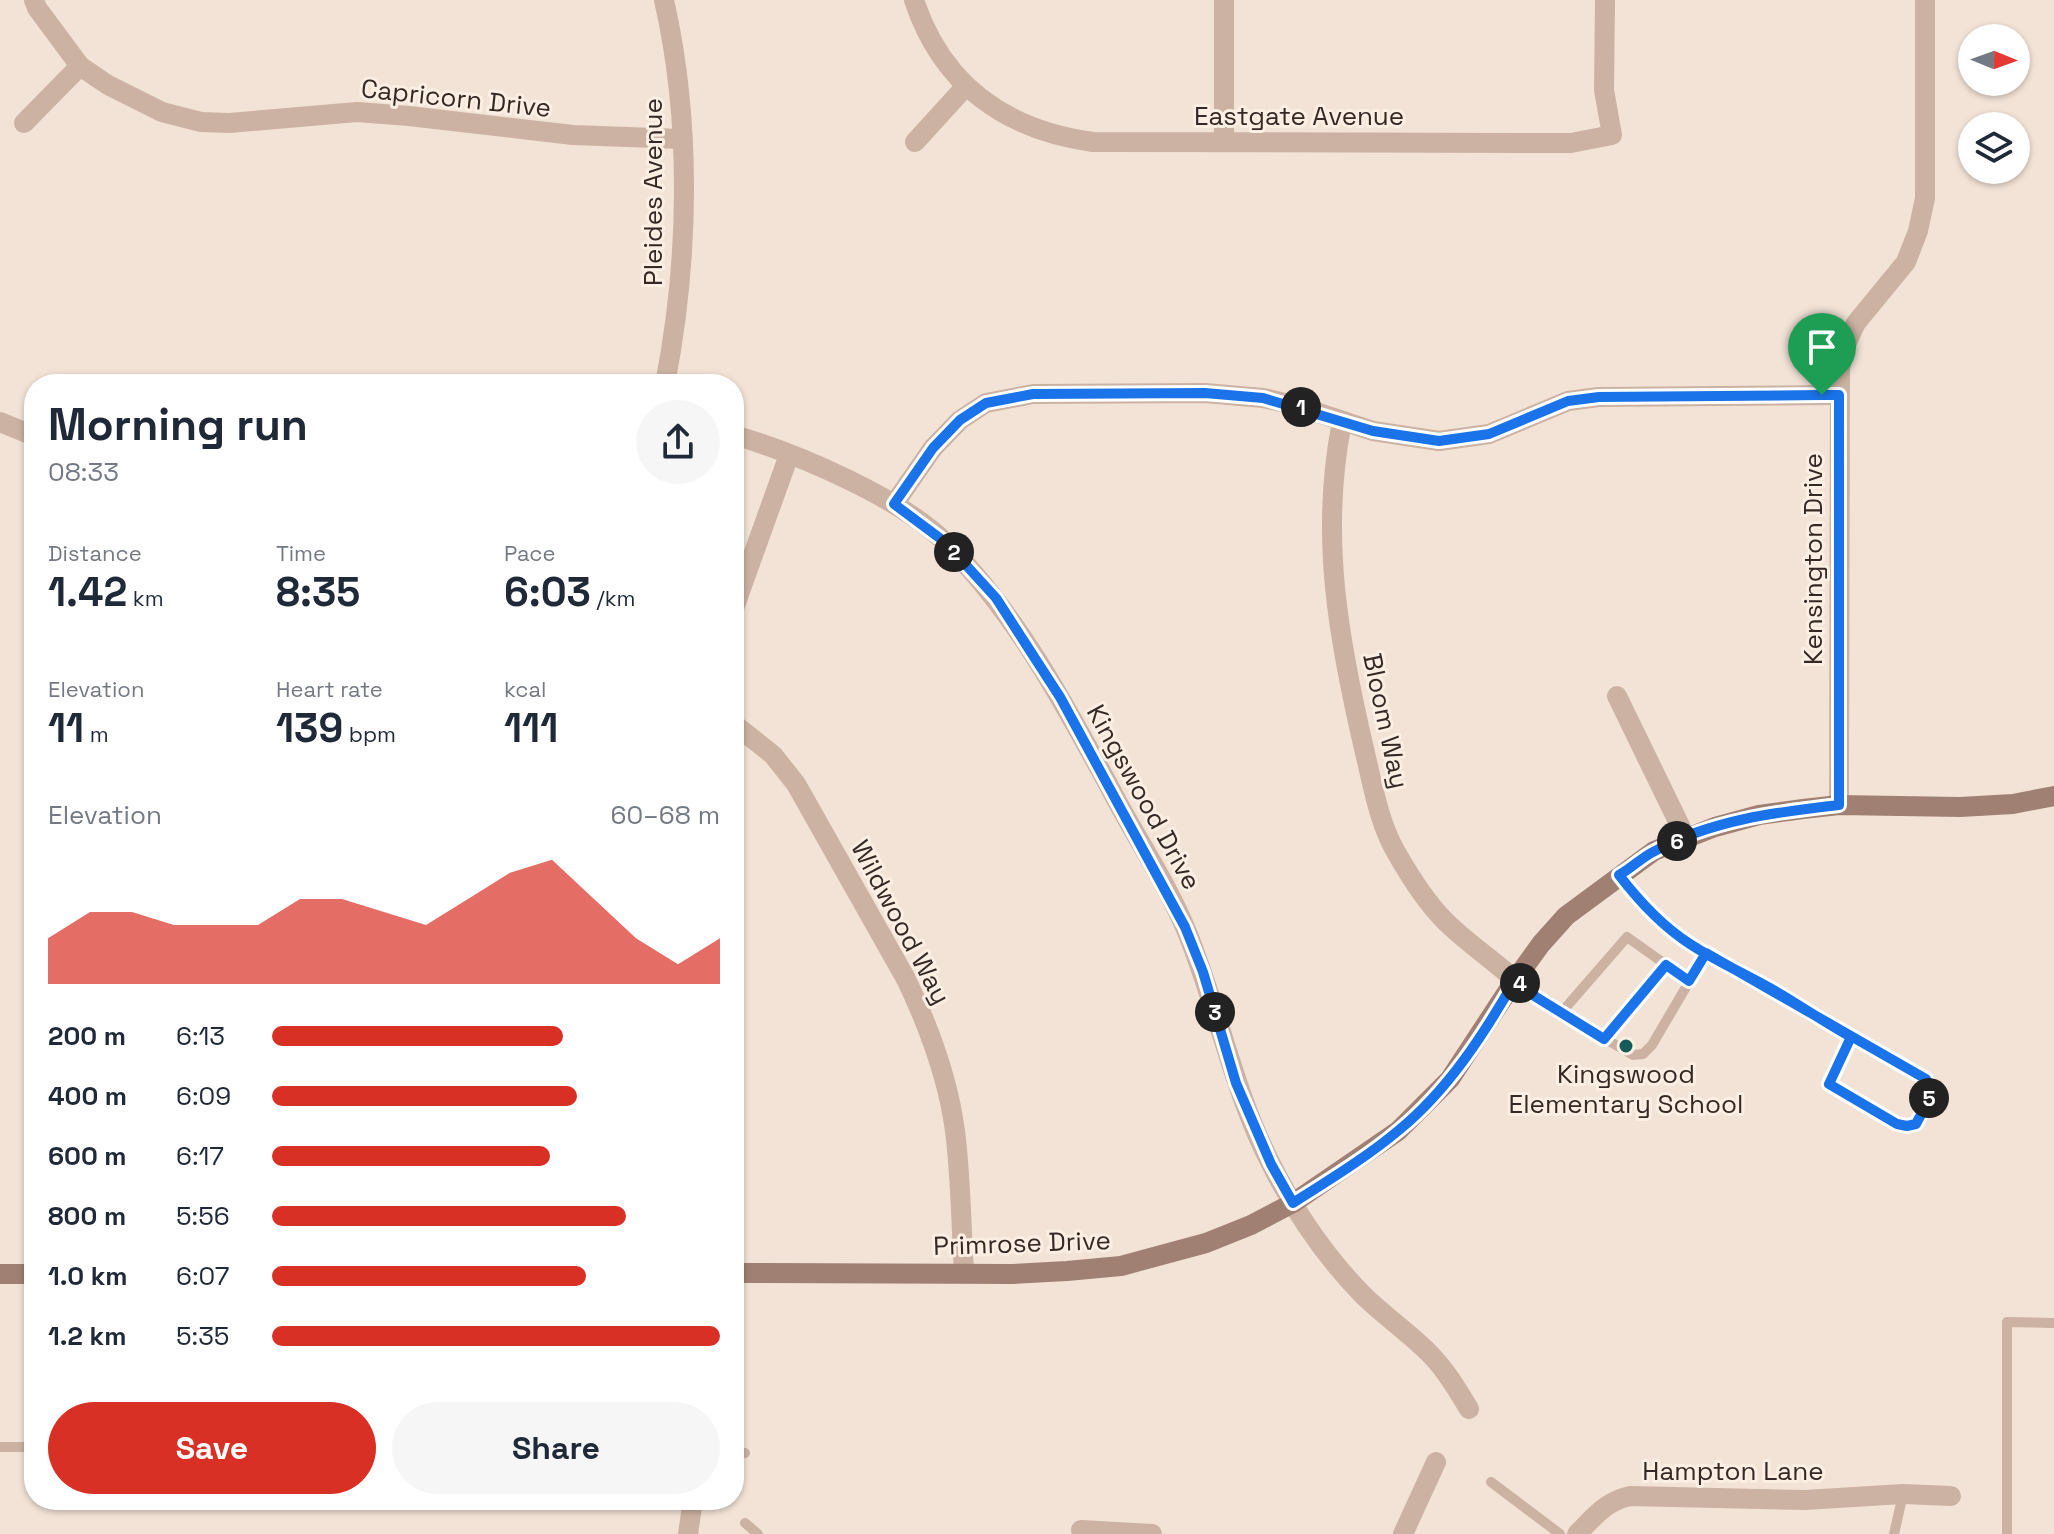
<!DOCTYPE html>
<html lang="en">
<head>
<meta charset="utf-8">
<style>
  body { margin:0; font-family:"Space Grotesk",sans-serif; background:#f6f6f7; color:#1f2937; height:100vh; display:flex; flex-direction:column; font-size:30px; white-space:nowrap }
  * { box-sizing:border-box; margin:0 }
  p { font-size:26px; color:#747a83 }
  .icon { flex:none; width:44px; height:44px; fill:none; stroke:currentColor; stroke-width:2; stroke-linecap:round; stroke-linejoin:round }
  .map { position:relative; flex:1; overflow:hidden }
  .drawer { position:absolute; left:24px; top:374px; width:720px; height:1136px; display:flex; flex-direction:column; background:#fff; border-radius:32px; box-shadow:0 2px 6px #0004 }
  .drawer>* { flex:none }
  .needle { width:52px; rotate:91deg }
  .controls { position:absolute; left:1958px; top:24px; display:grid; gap:16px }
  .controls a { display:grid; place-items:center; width:72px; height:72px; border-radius:50%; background:#fff; box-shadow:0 2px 6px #0004; font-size:40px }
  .pin { position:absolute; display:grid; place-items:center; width:68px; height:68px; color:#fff; margin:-82px -34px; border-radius:50% 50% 50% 0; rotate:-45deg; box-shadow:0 0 8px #0007 }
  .pin .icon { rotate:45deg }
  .km { position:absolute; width:40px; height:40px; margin:-20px; border-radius:50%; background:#222; color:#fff; font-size:22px; line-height:40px; text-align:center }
  .round { display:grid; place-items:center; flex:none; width:84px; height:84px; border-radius:42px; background:#f6f6f7 }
  .headline { display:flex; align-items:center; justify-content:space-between; height:136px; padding:0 24px }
  h1 { font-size:44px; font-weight:700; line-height:60px }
  .stats { display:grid; grid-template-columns:repeat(3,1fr); gap:12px; height:136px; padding:8px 24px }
  .stats div { display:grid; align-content:center }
  .stats b { font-size:40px; font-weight:700 }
  .stats small { font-size:22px; font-weight:400 }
  .stats p { font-size:22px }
  .chart { height:224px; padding:16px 24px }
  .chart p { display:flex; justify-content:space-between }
  .chart svg { width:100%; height:144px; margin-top:8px; fill:#d93025; opacity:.7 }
  .action { display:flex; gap:16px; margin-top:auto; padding:16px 24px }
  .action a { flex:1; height:92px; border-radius:48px; background:#d93025; color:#fff; font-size:32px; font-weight:700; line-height:92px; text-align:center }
  .action a+a { background:#f6f6f7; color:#1f2937 }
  ul { padding:0 24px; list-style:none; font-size:26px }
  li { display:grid; grid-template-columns:128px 96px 1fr; align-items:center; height:60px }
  li i { height:20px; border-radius:10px; background:#d93025 }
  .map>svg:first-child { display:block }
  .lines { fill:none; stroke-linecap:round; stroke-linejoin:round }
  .lane { stroke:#ccb2a2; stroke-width:10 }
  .street { stroke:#ccb2a2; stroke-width:20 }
  .secondary { stroke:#a08073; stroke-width:20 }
  .route-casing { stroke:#fff; stroke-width:16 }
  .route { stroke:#1a73e8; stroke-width:10 }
  .poi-dot { fill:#175b59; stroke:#fbeee3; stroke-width:3 }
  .labels { text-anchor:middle; stroke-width:6; stroke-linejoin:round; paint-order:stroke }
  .street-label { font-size:26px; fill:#362925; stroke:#fbeee3 }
  .poi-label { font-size:26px; fill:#362925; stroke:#fbeee3 }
</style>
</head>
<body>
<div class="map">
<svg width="2054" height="1534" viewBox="0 0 2054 1534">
  <rect width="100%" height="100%" fill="#f3e3d7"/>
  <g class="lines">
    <g class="lane">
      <path d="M1619 875 1661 921 1689 944 1926 1079C1934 1096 1924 1108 1916 1124H1897L1829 1084 1851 1037"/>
      <path d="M1515 980 1561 1013 1633 1055 1643 1054 1652 1045 1706 953"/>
      <path d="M1561 1013 1627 937 1689 981"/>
      <path d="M1604 1039 1666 965"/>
      <path d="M0 1447H34"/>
      <path d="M734 1453H745"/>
      <path d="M1491 1482 1560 1534"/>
      <path d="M745 1523 758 1534"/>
      <path d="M1894 1534 1903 1494"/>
      <path d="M2007 1534V1322L2054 1323"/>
    </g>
    <g class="street">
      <path d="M34 0 37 8 80 66 108 85 162 112 201 122 229 123 357 112 409 116 573 135 682 139"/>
      <path d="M664 0C692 123 689 261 665 384"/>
      <path d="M914 0C942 85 1006 130 1093 142L1571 143 1612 135 1604 90 1605 0"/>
      <path d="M1224 0V142"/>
      <path d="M24 123 80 66"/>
      <path d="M915 142 966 86"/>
      <path d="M0 422 34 436"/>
      <path d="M1342 422C1319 536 1339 642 1365 753 1373 786 1379 823 1396 852 1409 875 1426 902 1445 921 1466 942 1493 960 1515 980"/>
      <path d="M734 435C796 453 902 498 947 544 1016 614 1063 701 1109 786 1134 835 1166 881 1187 932 1218 1008 1233 1090 1271 1164 1294 1210 1326 1257 1362 1294 1383 1315 1408 1332 1429 1353 1445 1369 1457 1389 1469 1409"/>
      <path d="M894 504 933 448 960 420 986 403 1033 394 1205 393 1263 398 1298 406 1373 431 1439 441 1489 434 1568 401 1599 397 1839 395"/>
      <path d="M734 608 789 455"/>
      <path d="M1617 696 1686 838"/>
      <path d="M734 724 773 755 796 784 906 979C929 1027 948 1078 955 1131 961 1177 961 1225 964 1272"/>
      <path d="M1839 805 1840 368 1846 344 1856 323 1906 262 1918 231 1925 198V0"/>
      <path d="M1081 1530 1152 1534"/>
      <path d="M688 1534 693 1500"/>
      <path d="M1403 1534 1436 1462"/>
      <path d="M1577 1534C1594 1517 1606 1501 1630 1496L1805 1500 1903 1494 1951 1496"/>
    </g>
    <g class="secondary">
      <path d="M734 1273 1013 1274 1067 1271 1121 1266 1206 1243 1251 1225 1293 1203 1398 1131 1450 1079 1515 980 1541 944 1566 916 1654 851 1715 827 1759 815 1803 809 1839 805 1960 807 2013 804 2054 796"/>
      <path d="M0 1274H34"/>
    </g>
  </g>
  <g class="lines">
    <defs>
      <path id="route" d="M1822 395 1599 397 1568 401 1489 434 1439 441 1373 431 1263 398 1205 393 1033 394 986 403 960 420 933 448 894 504 945 542 996 598 1060 697 1185 927 1203 972 1236 1083 1271 1164 1293 1203C1329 1180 1367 1157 1399 1130 1448 1090 1484 1034 1515 980L1536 997 1604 1039 1666 965 1689 981 1706 953 1926 1079C1934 1096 1924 1108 1916 1124L1907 1126 1897 1124 1829 1084 1851 1037C1828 1024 1805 1009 1782 995 1752 977 1719 963 1690 944 1662 926 1639 901 1619 875 1632 868 1642 857 1655 851 1711 820 1777 812 1839 805V395H1822"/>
    </defs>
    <use href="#route" class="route-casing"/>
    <use href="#route" class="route"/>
  </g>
  <circle class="poi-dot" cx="1626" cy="1046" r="8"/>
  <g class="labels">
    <g class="street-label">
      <text transform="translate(456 98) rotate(6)" y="9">Capricorn Drive</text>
      <text x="1299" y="125">Eastgate Avenue</text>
      <text transform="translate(653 192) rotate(-90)" y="9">Pleides Avenue</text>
      <text transform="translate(1813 559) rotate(-90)" y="9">Kensington Drive</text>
      <text transform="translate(1386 721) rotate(78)" y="9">Bloom Way</text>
      <text transform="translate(1144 797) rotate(61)" y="9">Kingswood Drive</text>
      <text transform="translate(901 922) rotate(62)" y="9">Wildwood Way</text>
      <text transform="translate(1022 1243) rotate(-2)" y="9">Primrose Drive</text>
      <text x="1733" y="1480">Hampton Lane</text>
    </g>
    <g class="poi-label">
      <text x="1626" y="1083">Kingswood<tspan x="1626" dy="30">Elementary School</tspan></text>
    </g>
  </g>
</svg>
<div class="controls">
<a><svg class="needle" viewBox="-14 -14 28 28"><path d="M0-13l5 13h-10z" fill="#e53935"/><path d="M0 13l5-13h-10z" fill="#747a83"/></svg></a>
<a><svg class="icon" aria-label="layers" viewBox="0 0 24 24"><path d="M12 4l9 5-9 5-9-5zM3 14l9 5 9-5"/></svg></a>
</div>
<div class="pin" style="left:1822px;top:395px;background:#1e9e55"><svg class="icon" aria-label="arrive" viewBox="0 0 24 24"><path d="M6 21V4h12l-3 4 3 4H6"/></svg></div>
<b class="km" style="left:1301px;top:407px">1</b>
<b class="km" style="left:954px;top:552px">2</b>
<b class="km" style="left:1215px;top:1012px">3</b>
<b class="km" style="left:1520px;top:983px">4</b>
<b class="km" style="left:1929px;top:1098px">5</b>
<b class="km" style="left:1677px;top:841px">6</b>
<section class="drawer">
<div class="headline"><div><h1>Morning run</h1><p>08:33</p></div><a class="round"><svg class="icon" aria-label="share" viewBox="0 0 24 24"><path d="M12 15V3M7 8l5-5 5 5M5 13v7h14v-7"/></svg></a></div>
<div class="stats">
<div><p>Distance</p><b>1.42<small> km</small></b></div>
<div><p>Time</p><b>8:35</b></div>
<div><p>Pace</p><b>6:03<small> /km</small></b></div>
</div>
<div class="stats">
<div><p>Elevation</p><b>11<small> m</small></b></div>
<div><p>Heart rate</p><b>139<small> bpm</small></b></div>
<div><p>kcal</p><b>111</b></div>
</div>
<div class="chart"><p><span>Elevation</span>60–68 m</p>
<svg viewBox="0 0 160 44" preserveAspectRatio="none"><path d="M0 44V30L10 22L20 22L30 26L40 26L50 26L60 18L70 18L80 22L90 26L100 18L110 10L120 6L130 18L140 30L150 38L160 30V44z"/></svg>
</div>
<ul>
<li><b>200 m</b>6:13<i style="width:65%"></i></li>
<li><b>400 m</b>6:09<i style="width:68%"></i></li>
<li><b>600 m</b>6:17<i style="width:62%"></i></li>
<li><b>800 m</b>5:56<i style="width:79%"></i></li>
<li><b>1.0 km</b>6:07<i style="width:70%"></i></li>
<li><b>1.2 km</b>5:35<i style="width:100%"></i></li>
</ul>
<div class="action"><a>Save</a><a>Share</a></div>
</section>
</div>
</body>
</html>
